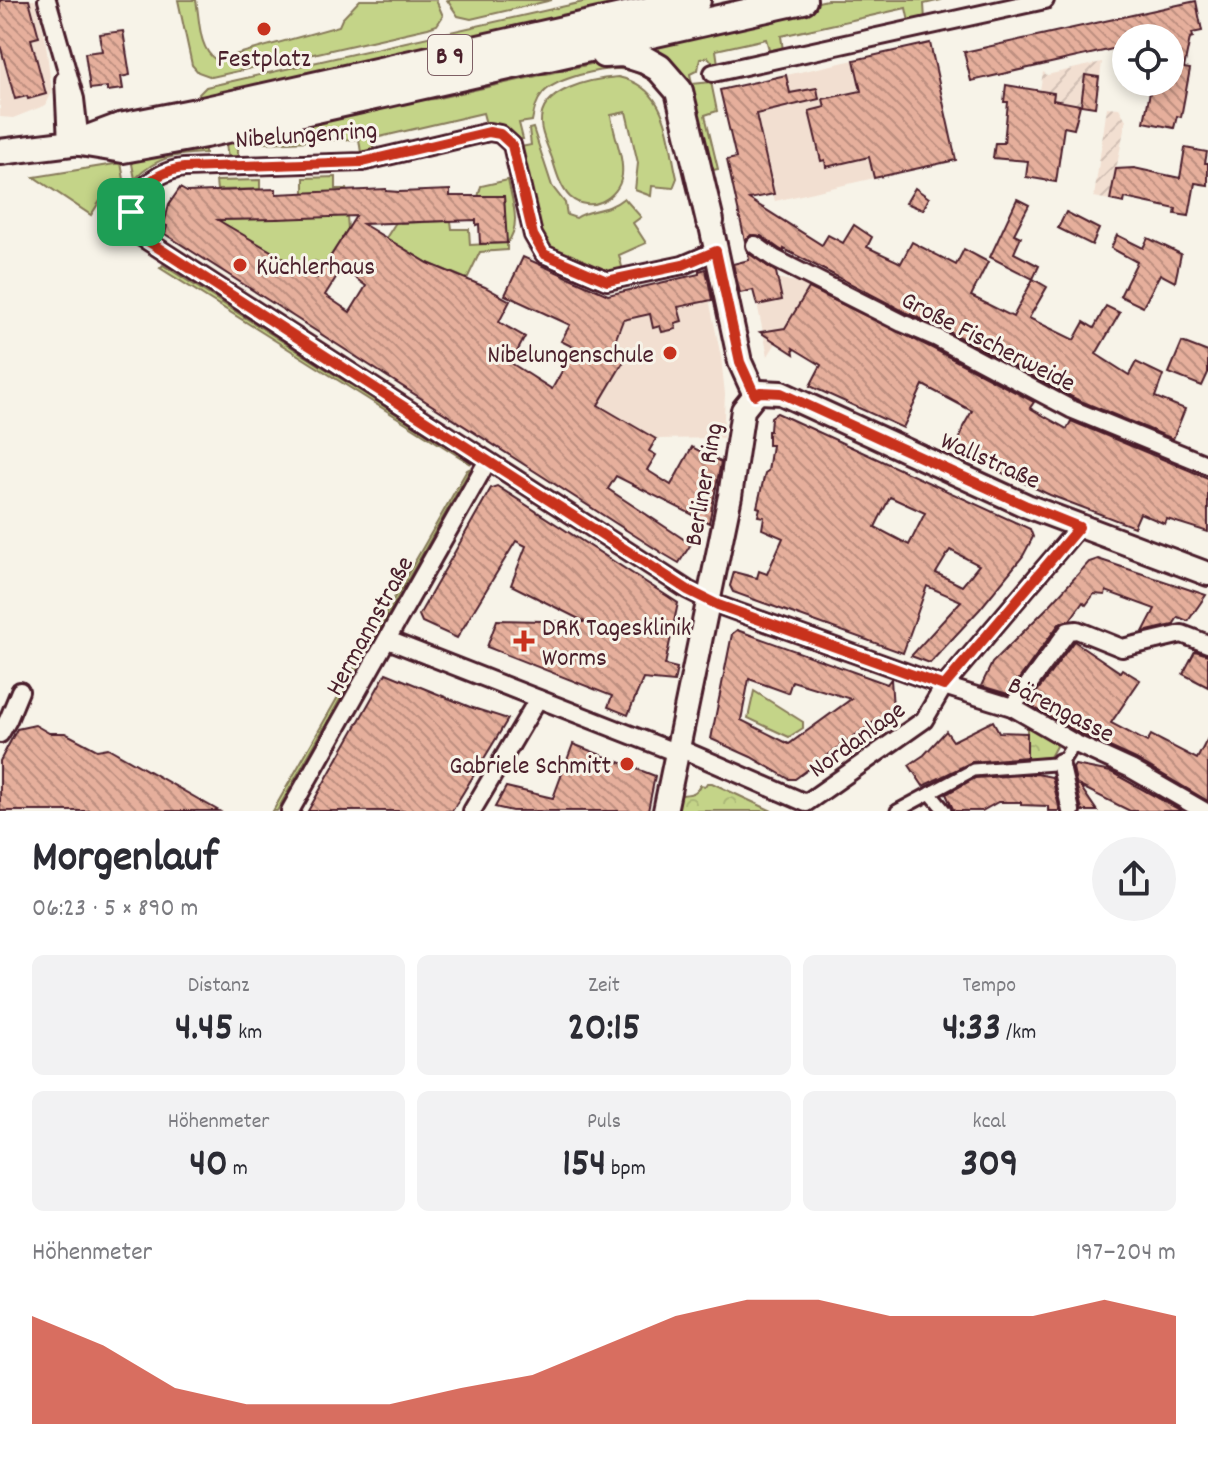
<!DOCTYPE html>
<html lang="de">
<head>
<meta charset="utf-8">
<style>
  body { margin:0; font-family:Dekko,sans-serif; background:#f2f2f3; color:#2b2b33; height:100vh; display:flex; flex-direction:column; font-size:30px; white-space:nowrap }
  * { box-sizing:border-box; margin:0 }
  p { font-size:26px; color:#7c7c81 }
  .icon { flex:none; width:44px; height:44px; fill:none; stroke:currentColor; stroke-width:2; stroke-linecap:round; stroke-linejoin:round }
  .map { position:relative; height:811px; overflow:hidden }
  .details { display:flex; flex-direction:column; background:#fff; flex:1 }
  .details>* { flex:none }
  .buttons { position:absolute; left:1112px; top:24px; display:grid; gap:16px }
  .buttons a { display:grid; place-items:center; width:72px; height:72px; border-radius:50%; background:#fff; box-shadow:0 4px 12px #0003; font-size:40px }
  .pin { position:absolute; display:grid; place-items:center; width:68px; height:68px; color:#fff; margin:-34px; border-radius:16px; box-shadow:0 4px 12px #0006 }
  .round { display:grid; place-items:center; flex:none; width:84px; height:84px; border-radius:42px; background:#f2f2f3 }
  .head { display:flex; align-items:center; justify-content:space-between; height:136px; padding:0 32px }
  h1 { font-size:44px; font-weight:800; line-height:60px }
  .stats { display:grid; grid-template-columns:repeat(3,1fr); gap:12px; height:136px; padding:8px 32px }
  .stats div { display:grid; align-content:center; border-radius:12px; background:#f2f2f3; text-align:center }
  .stats b { font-size:40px; font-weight:800 }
  .stats small { font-size:22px; font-weight:400 }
  .stats p { font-size:22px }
  .chart { height:224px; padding:16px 32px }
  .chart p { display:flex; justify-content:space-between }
  .chart svg { width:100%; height:144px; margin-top:8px; fill:#c8321e; opacity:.7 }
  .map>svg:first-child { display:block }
  .built { fill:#f2dfd1 }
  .industrial { fill:url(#industrial-furrows) }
  .grass { fill:#c4d488; stroke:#877a5a; stroke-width:2 }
  .park { fill:url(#park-crowns); stroke:#877a5a; stroke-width:2 }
  .building { fill:url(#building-back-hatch); stroke:#4a1f2b; stroke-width:2; fill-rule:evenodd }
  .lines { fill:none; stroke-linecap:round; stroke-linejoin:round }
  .pedestrian-casing { stroke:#4a1f2b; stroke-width:17 }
  .minor-casing { stroke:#4a1f2b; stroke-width:22 }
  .secondary-casing { stroke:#4a1f2b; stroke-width:28 }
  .primary-casing { stroke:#4a1f2b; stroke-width:30 }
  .trunk-casing { stroke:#4a1f2b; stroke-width:32 }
  .pedestrian { stroke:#f7f3e8; stroke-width:11 }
  .minor { stroke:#f7f3e8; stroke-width:16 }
  .secondary { stroke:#f7f3e8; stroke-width:22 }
  .primary { stroke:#f7f3e8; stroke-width:24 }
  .trunk { stroke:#f7f3e8; stroke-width:26 }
  .route-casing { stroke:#fff; stroke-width:16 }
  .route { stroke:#c8321e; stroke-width:10 }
  .poi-dot { fill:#c8321e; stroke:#f7f3e8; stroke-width:3 }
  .labels { text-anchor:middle; stroke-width:6; stroke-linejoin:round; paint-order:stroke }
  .shield { fill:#f7f3e8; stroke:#7e5f64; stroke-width:2 }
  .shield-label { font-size:24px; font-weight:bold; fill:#4a1f2b }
  .poi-label { font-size:26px; fill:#4a1f2b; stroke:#f7f3e8; text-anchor:start }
  .street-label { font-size:26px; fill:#4a1f2b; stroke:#f7f3e8 }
</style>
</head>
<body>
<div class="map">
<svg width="1208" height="811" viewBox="0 0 1208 811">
  <defs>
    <pattern id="industrial-furrows" width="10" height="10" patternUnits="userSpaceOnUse" patternTransform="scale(2)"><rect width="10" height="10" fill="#f2dfd1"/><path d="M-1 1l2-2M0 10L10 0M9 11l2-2" fill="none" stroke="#d1bfb4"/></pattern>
    <pattern id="park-crowns" width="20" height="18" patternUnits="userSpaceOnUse" patternTransform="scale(2)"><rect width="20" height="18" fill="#c4d488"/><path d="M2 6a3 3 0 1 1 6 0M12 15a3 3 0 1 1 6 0" fill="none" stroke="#aab676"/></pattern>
    <pattern id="building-back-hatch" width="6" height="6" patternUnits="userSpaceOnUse" patternTransform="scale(2)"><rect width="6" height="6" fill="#e6af9c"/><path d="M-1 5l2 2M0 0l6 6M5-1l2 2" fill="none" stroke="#bc8e7f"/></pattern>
  </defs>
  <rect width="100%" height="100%" fill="#f7f3e8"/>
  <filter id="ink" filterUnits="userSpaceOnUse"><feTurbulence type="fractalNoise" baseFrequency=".0125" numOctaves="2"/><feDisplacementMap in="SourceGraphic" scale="16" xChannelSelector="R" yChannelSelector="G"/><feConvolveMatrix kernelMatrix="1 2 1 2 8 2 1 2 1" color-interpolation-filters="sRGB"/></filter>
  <g filter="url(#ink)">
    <g class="built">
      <path d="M0 0H35L45 37 52 92 46 105 13 118 0 117Z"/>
      <path d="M930 43 956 159 775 201 773 194 745 200 759 262 766 261 769 274 776 278 811 285 768 356 727 160 736 158 720 90Z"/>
      <path d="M703 270 721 357 725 394 723 438 656 439 598 405 611 349 623 320 617 293 698 275 697 271Z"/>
    </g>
    <g class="industrial">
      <path d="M1102 62 1100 77 1085 76 1081 105 1053 101 1054 93 1040 90 1043 72 1047 75Z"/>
      <path d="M1107 107 1119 108 1126 120 1110 200 1094 197Z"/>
    </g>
    <g class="grass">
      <path d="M178 0H196C200 20 198 48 216 60L339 26 342 19 360 0H436L443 16 437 25 428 28 212 77 198 72 192 65Z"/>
      <path d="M447 0H552L471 19 458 16Z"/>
      <path d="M592 0H657L200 101 199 94 206 87Z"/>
      <path d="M827 0H941L924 4 925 20 909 22 906 8 781 36 783 50 770 53 766 39 716 50 718 64H714L708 57 700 59 698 70 690 74 692 84 711 82 717 111 705 115 718 169 704 172 641 42Z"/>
      <path d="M609 60H624L671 89 694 176 686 177C680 153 676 106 659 88 649 78 634 70 620 69 600 68 557 78 543 93 536 101 534 111 532 121L519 123 523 139H520L506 127 486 124 483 113 371 139 374 152 361 153 359 139 238 144V158H228L226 144 205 145V153C176 154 156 157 135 179L130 154 386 102 434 99Z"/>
      <path d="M618 77C669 88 667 136 677 178L673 188 652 186 651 196 635 190 638 163 626 112 611 115C613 134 624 156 622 175 619 199 589 214 570 197 560 187 556 171 552 158 548 147 541 134 541 123 539 89 592 79 618 77Z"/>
      <path d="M533 128 552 186 565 203 567 215 576 218C590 208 606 213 624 198L641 217 633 223 646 243 619 255 623 271 605 272 554 250 545 242 539 227 521 147 531 145 529 129Z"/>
      <path d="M121 163 126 190 112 182 91 215 34 177Z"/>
      <path d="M336 177V189H346L347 192 304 193V178Z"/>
      <path d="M260 180V189L217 190 216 181Z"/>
      <path d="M508 180C512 201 522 225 507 243V250L480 252 467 279 428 263 386 238 400 216 401 223 451 221 452 229H469L470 245 506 243 504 196 478 197 481 186Z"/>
      <path d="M347 216 348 229 324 266 315 261 308 273 217 220Z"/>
      <path d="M163 265 468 460 471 464 160 268Z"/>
      <path d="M471 468 277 811H273L467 470Z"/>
      <path d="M754 691 803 722V728L789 737 748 718Z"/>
    </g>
    <g class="park">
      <path d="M1027 722 1054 738 1056 746 1050 757 1027 759Z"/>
      <path d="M707 783H712L772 811H675L680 795C689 794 696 795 700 785L705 786Z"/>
    </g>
    <g class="building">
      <path d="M0 0H29L39 37 31 39 46 94 28 99 27 96 15 99 0 45Z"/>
      <path d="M1196 1 1202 31 1192 33 1193 37 1190 38 1184 68 1190 69 1181 117 1177 116 1174 128 1144 122 1152 82H1170V38H1126V46L971 81 964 52Z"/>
      <path d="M123 31 130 75 121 77 123 89 107 91V87L90 89 85 53 102 51 99 34Z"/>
      <path d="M930 43 956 160 874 178 869 157 826 167 825 160 821 161 809 111 825 107 823 99 861 91 854 60Z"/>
      <path d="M786 75 790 93 817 88 819 99 756 114 774 194 749 199 822 245 828 235 843 243 854 225 872 237 867 247 901 263 912 242 956 265 964 249 988 262 971 296 1013 317 1033 279 1047 287 1029 318 1074 340 1084 322 1094 328 1106 306 1120 313 1096 354 1129 375 1136 362 1163 375 1155 397 1185 409 1173 439 1076 399 942 328 907 313 784 249V251L781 250 761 236 751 235 745 241 727 160 736 158 720 90Z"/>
      <path d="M1085 75 1099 77 1095 107 1081 105Z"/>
      <path d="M1006 85 1054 93 1053 100 1080 105 1074 129 1064 127 1056 182 1026 177 1028 161 993 158 995 143H1004L1008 102H1004Z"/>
      <path d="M1185 148 1207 152 1205 163H1208V185L1195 183 1189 216 1175 214 1176 209 1125 198 1124 203 1110 200 1116 169 1134 168 1180 178Z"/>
      <path d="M180 188 187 192 276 189V194L386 189V191L399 192 450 190V196H504L507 243 480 244 479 224 476 225V220L363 224 428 263 485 287 510 301 499 322 525 337 511 363 552 389 575 348 561 341 570 325 505 295 523 257 608 295 699 274V271L706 269 712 300 678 307 682 321 675 323 676 329 662 332 660 326 653 328 650 314 623 320 612 349 627 356 598 405 656 439 649 451 656 455 647 470 671 485 692 447 721 462 709 523 616 476 608 489 691 544 679 563 662 553 165 234 167 226 164 225 169 204ZM356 216 317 278 218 220 277 219ZM342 268 366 286 350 312 325 295Z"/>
      <path d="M915 188 929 198 923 210 906 203Z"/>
      <path d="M1017 199 1029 205 1014 234 1021 237 1014 253 1039 266 1033 279 990 257Z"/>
      <path d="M1066 212 1099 229 1092 245 1058 228Z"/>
      <path d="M1117 235 1143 248 1148 238 1181 254 1175 282 1160 274 1143 307 1120 296 1137 262 1111 248Z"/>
      <path d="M748 253 776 272 782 300 757 305 753 290 740 293 733 264 749 260Z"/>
      <path d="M809 288 932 348 1034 402 1030 408 1067 429 1071 421 1208 478V532L1167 519 1165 524 1140 513 1134 527 1050 495 994 469 962 451 963 449 958 446 963 427 972 411 923 385 903 428 810 386 821 365 793 348 794 354 760 332 785 328Z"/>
      <path d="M1182 342 1208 352V373L1202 386 1169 373Z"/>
      <path d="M777 413 1030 529 1033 537 1023 556 980 609 930 663 911 656 961 601 927 586 903 653 733 592 730 586 734 572 757 578 759 571 767 574 783 538 762 529 764 517 758 516 760 508 757 507 765 473 768 471 772 445H768V431H770L771 417ZM890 497 925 513 909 545 875 527ZM950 550 979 565 962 586 936 573Z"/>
      <path d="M497 486 678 603 665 665 677 668 674 682 643 679 628 715 608 707 612 696 487 647 497 620 585 622 511 585 526 546 516 541 457 638 422 622 419 615 491 488Z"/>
      <path d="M1098 559 1206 595 1188 621 1178 617 1173 625 1143 632 1155 609 1106 591 1105 595 1094 594 1086 605 1083 602 1070 620 1059 624 1008 694 981 686 992 663 1049 606 1089 562Z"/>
      <path d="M737 630 887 684 891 679 893 708 795 779H789L751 757 711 739 732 634ZM749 679 788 693 792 681 851 699 789 744 741 720Z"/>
      <path d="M1074 641 1120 672 1122 669 1140 680 1111 723 1147 742 1151 735 1197 759 1208 738V801L1136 759 1079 733 1028 704Z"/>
      <path d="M1195 651 1208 655V687L1183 674Z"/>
      <path d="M386 673 470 707 508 719 452 811H308Z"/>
      <path d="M993 721 999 732 1027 733V757L972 762 923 786 909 765 924 755 946 731 953 741Z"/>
      <path d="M35 725 49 733H65L97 750 108 748 219 811H0V761L17 729Z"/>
      <path d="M573 744 655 776 648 811H512L495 807 506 787 553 798Z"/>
      <path d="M1075 765 1111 772 1182 811H1130L1080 786 1097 811H1082L1073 768Z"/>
      <path d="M1037 774 1052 777 1060 811H1048V806L1021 805V802H998L982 811H954L946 794 975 778Z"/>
    </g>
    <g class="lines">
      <defs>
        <g id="pedestrian">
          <path d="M930 793 945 811"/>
          <path d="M897 811 973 770 1054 764 1064 759 1074 743"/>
        </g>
        <g id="minor">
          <path d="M47 0 75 99 80 142"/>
          <path d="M713 73 1045 0"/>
          <path d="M64 80 67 143"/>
          <path d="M755 245 775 259 902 323 937 338 1071 409 1208 465"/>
          <path d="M716 251 683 265 607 281 544 254 533 235 512 145 500 134 489 132 362 162 184 168C150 171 112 209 143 238L688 590 718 605 944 686 1012 707 1074 743 1131 769 1204 811"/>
          <path d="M388 640 677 753"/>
          <path d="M1012 707 1068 631 1077 630 1122 648 1182 634 1208 644"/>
          <path d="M0 734 8 720 20 691"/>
          <path d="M679 748 806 803 924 720 944 686 1079 527"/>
          <path d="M1060 762 1071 811"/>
          <path d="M290 811 487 462"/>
          <path d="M472 811 538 699"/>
        </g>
        <g id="secondary">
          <path d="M710 221 740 362 755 395"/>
          <path d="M755 395 760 392 781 393 1027 506 1208 574"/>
          <path d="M665 811 730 496 743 410 755 395"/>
        </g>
        <path id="primary" d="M0 152 80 142"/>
        <g id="trunk">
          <path d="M604 54 623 53 645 60 659 68 679 91 710 221"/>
          <path d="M80 142 123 149 205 134 803 0"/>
          <path d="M80 142 120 127 202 111 697 0"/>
        </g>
      </defs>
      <use href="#pedestrian" class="pedestrian-casing"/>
      <use href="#minor" class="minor-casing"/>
      <use href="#secondary" class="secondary-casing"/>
      <use href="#primary" class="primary-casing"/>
      <use href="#trunk" class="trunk-casing"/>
      <use href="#pedestrian" class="pedestrian"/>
      <use href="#minor" class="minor"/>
      <use href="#secondary" class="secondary"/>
      <use href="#primary" class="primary"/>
      <use href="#trunk" class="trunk"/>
    </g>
  </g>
  <g class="lines" filter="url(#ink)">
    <defs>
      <path id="route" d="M489 132 500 134 512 145 533 235 544 254 607 281 683 265 716 251 740 362 755 395 760 392 781 393 1027 506 1079 527 944 686 718 605 688 590 143 238C112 208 150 171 184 168L362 162Z"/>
    </defs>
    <use href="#route" class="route-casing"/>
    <use href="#route" class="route"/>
  </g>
  <g class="poi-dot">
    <circle cx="264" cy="29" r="8"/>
    <circle cx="240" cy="265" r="8"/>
    <circle cx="670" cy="353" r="8"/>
    <path d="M520 629h8v8h8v8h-8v8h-8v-8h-8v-8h8z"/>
    <circle cx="627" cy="764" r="8"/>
  </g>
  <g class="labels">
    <rect class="shield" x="428" y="35" width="44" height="40" rx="6"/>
    <g class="shield-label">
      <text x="450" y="63">B 9</text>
    </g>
    <g class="poi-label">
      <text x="264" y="66" text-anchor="middle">Festplatz</text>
      <text x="256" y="274">Küchlerhaus</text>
      <text x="654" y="362" text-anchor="end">Nibelungenschule</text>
      <text x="542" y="635">DRK Tagesklinik<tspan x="542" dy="30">Worms</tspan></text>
      <text x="611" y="773" text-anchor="end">Gabriele Schmitt</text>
    </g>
    <g class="street-label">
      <text transform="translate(306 133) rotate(-4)" y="9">Nibelungenring</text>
      <text transform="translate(989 340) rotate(27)" y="9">Große Fischerweide</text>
      <text transform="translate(991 459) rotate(24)" y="9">Wallstraße</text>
      <text transform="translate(702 484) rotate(-80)" y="9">Berliner Ring</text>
      <text transform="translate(368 625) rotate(-61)" y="9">Hermannstraße</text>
      <text transform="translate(1062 708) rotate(27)" y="9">Bärengasse</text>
      <text transform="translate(856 738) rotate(-36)" y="9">Nordanlage</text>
    </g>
  </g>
</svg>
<div class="buttons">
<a><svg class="icon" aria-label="locate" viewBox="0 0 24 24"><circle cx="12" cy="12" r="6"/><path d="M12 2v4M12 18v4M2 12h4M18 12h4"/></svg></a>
</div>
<div class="pin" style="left:131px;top:212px;background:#1e9e55"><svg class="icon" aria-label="arrive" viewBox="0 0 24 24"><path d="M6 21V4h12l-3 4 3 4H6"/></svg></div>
</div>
<section class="details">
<div class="head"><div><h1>Morgenlauf</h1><p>06:23 · 5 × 890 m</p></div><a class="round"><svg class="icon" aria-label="share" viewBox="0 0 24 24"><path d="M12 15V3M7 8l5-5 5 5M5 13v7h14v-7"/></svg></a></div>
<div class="stats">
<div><p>Distanz</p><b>4.45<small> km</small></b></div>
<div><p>Zeit</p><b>20:15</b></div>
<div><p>Tempo</p><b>4:33<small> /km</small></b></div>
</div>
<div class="stats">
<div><p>Höhenmeter</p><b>40<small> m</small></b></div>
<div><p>Puls</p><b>154<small> bpm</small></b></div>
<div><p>kcal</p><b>309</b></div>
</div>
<div class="chart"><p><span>Höhenmeter</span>197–204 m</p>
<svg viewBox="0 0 160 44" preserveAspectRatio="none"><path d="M0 44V11L10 20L20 33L30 38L40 38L50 38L60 33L70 29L80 20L90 11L100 6L110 6L120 11L130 11L140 11L150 6L160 11V44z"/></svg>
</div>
</section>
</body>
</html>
